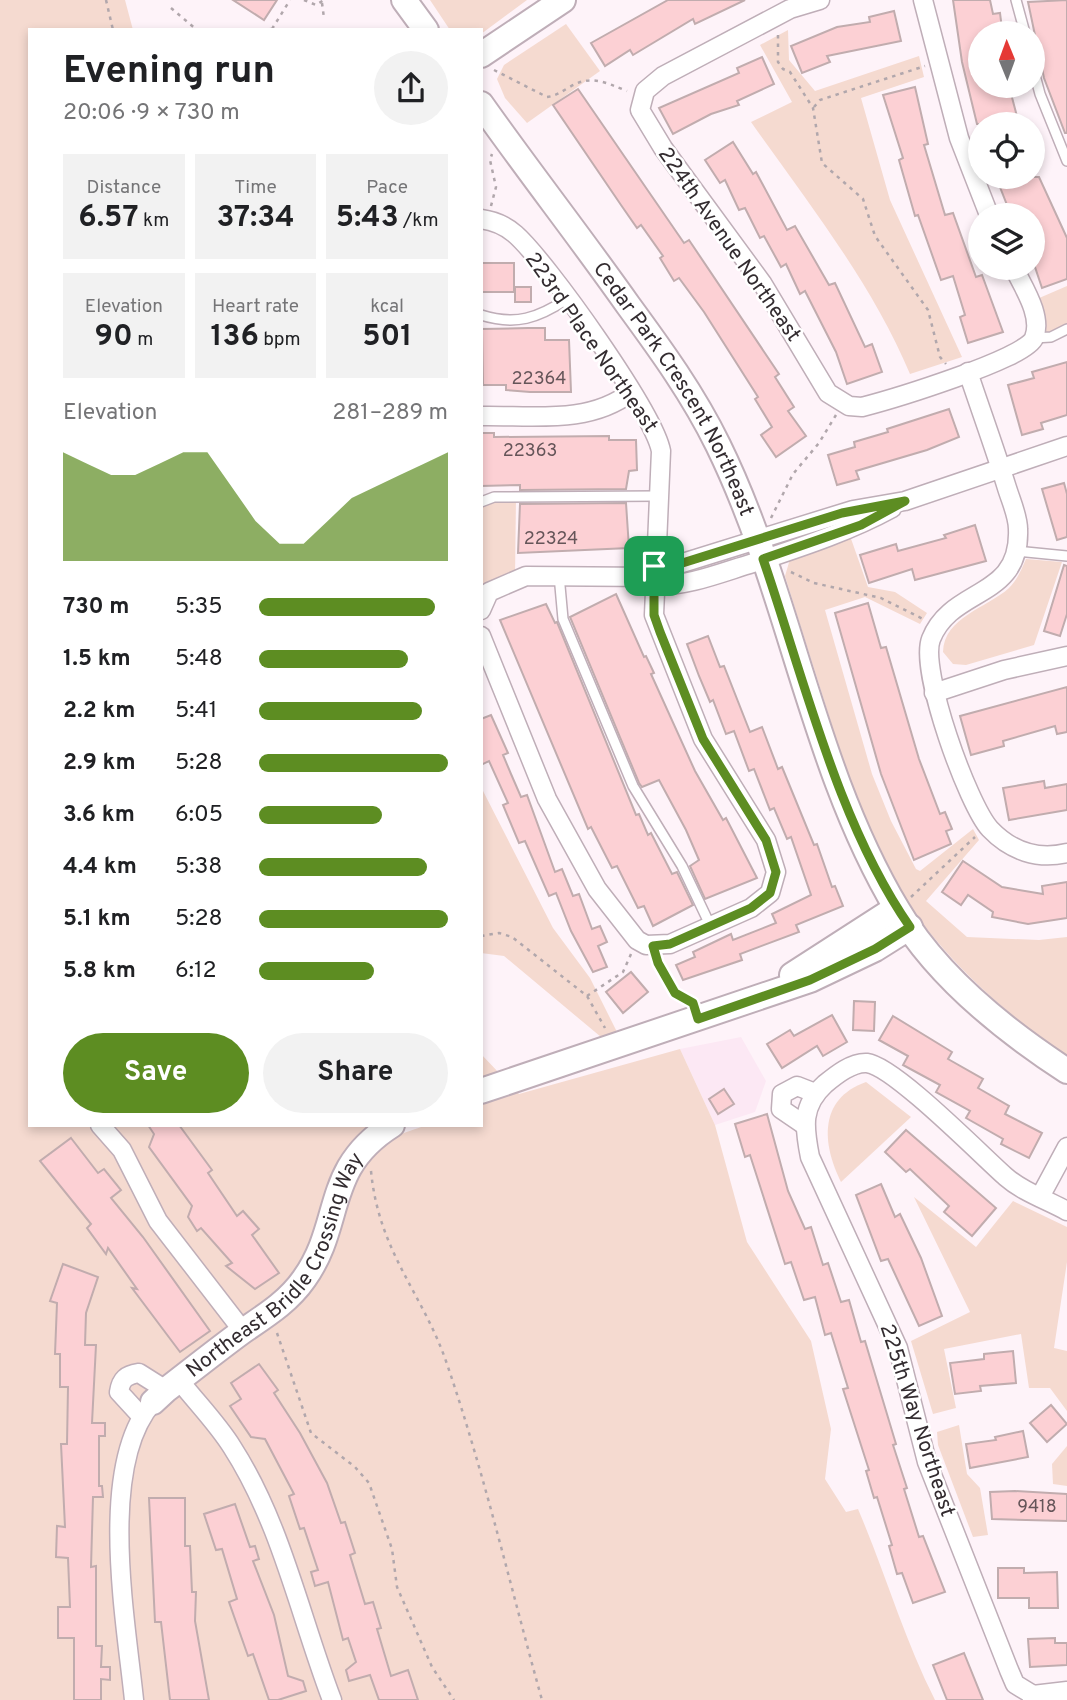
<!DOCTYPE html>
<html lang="en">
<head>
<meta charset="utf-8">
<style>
  body { margin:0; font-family:Overpass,sans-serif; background:#f2f2f2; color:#202124; height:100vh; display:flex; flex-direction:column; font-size:26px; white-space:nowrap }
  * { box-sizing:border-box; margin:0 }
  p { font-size:23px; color:#757577 }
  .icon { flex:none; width:38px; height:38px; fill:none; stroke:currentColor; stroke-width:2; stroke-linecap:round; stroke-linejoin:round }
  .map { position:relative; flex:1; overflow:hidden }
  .side { position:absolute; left:28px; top:28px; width:455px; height:1099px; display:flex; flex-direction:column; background:#fff; border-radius:0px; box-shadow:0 4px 10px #0003 }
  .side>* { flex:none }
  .needle { width:46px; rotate:359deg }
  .tools { position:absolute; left:968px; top:21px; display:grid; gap:14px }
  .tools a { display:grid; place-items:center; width:77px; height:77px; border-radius:50%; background:#fff; box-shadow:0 4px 10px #0003; font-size:35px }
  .pin { position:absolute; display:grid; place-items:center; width:60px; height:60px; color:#fff; margin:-30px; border-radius:14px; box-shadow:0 4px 10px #0006 }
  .round { display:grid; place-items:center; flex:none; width:74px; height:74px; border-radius:37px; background:#f2f2f2 }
  .summary { display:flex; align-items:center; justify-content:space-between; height:119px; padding:0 35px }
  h1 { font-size:38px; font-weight:700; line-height:52px }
  .figures { display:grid; grid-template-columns:repeat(3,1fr); gap:10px; height:119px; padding:7px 35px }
  .figures div { display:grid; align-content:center; border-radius:0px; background:#f2f2f2; text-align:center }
  .figures b { font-size:30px; font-weight:700 }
  .figures small { font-size:19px; font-weight:400 }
  .figures p { font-size:19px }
  .chart { height:196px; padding:14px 35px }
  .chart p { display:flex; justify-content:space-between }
  .chart svg { width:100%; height:126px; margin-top:7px; fill:#5d8d22; opacity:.7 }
  .button { display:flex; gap:14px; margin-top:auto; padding:14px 35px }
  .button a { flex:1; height:80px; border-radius:42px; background:#5d8d22; color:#fff; font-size:28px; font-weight:700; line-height:80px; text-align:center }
  .button a+a { background:#f2f2f2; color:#202124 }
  ul { padding:0 35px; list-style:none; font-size:23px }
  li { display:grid; grid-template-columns:112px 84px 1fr; align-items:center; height:52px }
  li i { height:18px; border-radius:9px; background:#5d8d22 }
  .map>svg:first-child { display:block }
  .built { fill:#fce8f4 }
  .green { fill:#f5dad0 }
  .building { fill:#fcd0d4; stroke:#c1acae; stroke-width:2 }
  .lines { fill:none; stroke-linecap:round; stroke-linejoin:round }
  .lane-casing { stroke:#bfaeb8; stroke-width:12 }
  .street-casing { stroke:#bfaeb8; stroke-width:21 }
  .secondary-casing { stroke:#bfaeb8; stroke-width:28 }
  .path { stroke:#b1a7ac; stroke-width:2.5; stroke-dasharray:3.5 5; stroke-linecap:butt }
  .lane { stroke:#fff; stroke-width:9 }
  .street { stroke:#fff; stroke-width:18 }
  .secondary { stroke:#fff; stroke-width:24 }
  .route-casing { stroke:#fff; stroke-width:14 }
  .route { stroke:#5d8d22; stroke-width:9 }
  .labels { text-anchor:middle; stroke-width:5; stroke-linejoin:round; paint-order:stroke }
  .number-label { font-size:18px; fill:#655559 }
  .street-label { font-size:21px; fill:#332c30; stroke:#fff }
</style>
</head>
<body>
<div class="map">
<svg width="1067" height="1700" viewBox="0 0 1067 1700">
  <rect width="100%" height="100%" fill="#fef3f9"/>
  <path class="built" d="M741 1037 766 1081 755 1112 715 1125 680 1049Z"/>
  <g class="green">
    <path d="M0 0H125L133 30H30V1125H394L398 1135 427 1125H481V1054L519 1094 680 1049 715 1125 747 1242 811 1341 831 1429 825 1479 846 1512 858 1509C885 1572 904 1639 935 1700H0Z"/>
    <path d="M430 0H527L481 34V30H450Z"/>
    <path d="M566 24 600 71 527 123 505 98 497 79 504 65Z"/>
    <path d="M788 30 789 60 815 91 919 56 924 77 861 98 890 200 962 357 910 374C872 283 808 203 751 122L792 102 760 45Z"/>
    <path d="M1067 286V329L1034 338 1030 302Z"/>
    <path d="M516 497 515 578 481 609V502Z"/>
    <path d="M849 533 868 587 895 592 927 613 920 624 865 597 825 610 872 774 891 821 916 869 920 871 973 829 979 840 926 901 967 937 1039 940 1067 937V1058C1002 1010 943 959 899 890 865 836 847 774 828 713 814 668 799 622 785 576L790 559Z"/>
    <path d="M1026 559 1062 562 1034 645 966 665 953 664 943 652C944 617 987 608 1009 588 1018 579 1021 570 1026 559Z"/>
    <path d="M481 787 553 928 590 978 617 1032 601 1037 504 956 481 953Z"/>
    <path d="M866 1082 911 1117 841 1182C822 1144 818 1099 866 1082Z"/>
    <path d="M914 1197 976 1247 1013 1201 1067 1227V1262L1054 1348 1067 1351V1411L1050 1388H1029L1021 1334 944 1349 956 1408 933 1414 911 1341 970 1312Z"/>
    <path d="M959 1425 967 1474 980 1488 988 1535 973 1537 938 1445 937 1432Z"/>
    <path d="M1067 1446V1486L1053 1484 1052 1464Z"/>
  </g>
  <g class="building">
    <path d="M233 0H277L264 20Z"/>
    <path d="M668 0H745L695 24 693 19 633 55 630 50 605 66 591 43Z"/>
    <path d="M953 0H990L993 14 1000 13 1002 29 980 33V86H1009L1019 124H977L962 62Z"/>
    <path d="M1067 0V133H1065L1044 78 1028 2Z"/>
    <path d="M894 11 901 41 827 56 830 62 802 73 791 46 837 27 870 22 869 17Z"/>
    <path d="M762 57 774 84 737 101 739 105 711 114 673 134 659 108 739 73 737 68Z"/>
    <path d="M915 87 928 144 924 145 945 215 953 213 976 277 982 275 1003 332 968 343 960 317 965 315 953 276 941 280 918 215 915 216 899 160 903 158 883 95Z"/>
    <path d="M578 89 684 243 689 240 779 374 775 377 794 407 788 411 806 436 776 457 761 435 772 427 755 399 758 397 704 312 679 278 674 281 660 258 663 256 641 225 637 228 621 205 553 105Z"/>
    <path d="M733 142 753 174 756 172 787 230 795 226 829 285 835 283 865 347 872 344 882 372 847 384 836 352 805 291 800 294 786 264 781 267 764 236 760 238 745 208 739 210 725 180 720 183 705 160Z"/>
    <path d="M996 177H1039L1067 238V279L1042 288 1032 258V215H1011Z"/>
    <rect x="481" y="263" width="33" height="29"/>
    <rect x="515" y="287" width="16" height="15"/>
    <path d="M528 328H545V340H569L571 392H530L506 390V385H483L482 329Z"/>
    <path d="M1067 362V415L1041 423 1043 429 1022 435 1008 385 1034 378 1032 372Z"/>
    <path d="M949 409 959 437 927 450 856 471 859 479 837 485 828 455 855 447 854 442 888 432 887 429Z"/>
    <path d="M481 433H494V437L609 436V440H636L637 470 629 471 626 489 520 490V485L481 486Z"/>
    <path d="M1064 483 1067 494V537L1057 540 1042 489Z"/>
    <path d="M626 503 629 548 518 553 520 504Z"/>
    <path d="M975 525 986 561 915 580 912 569 869 583 860 555 896 544 898 551 946 538 944 535Z"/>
    <path d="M1064 565 1067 566V614L1060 636 1044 631Z"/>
    <path d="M616 594 644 657 646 656 654 673 651 674 695 771 723 820 726 818 757 878 705 899 690 866 699 860 686 830 659 780 642 787 639 783 570 617Z"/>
    <path d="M868 603 881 648 886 647 919 759 940 814 945 812 952 829 946 831 951 844 914 860 881 774 835 613Z"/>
    <path d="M546 604 555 623 557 622 636 815 639 814 648 835 651 833 672 874 677 872 693 905 653 926 644 906 638 908 617 866 612 868 591 827 588 829 500 620Z"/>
    <path d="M708 636 720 667 724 666 750 732 762 727 778 769 782 767 814 845 817 844 832 887 835 886 843 906 796 925 799 932 740 954 742 960 683 980 676 965 695 957 693 952 731 934 733 940 776 923 772 914 811 895 791 837 787 839 774 808 770 810 754 769 749 771 734 731 726 734 713 700 710 702 699 676 687 644Z"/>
    <path d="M1067 687V732L1057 734 1055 726 1003 741 1004 746 971 755 960 716Z"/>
    <path d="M491 715 508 753 503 755 511 774 521 797 527 795 555 872 562 869 573 896 579 894 592 929 600 926 607 942 598 946 607 967 593 972 571 931 556 893 549 896 525 841 519 843 503 805 508 803 489 761 481 765V719Z"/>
    <path d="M1044 781 1045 788 1067 784V810L1009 820 1003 788Z"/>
    <path d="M963 861 1002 887 1043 894 1042 886 1067 882V918L1028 924 992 917 993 912 968 895 961 905 942 892Z"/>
    <path d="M631 972 648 992 623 1013 606 992Z"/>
    <path d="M854 1001 875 1002 874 1031 853 1030Z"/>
    <path d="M832 1015 847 1042 823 1056 817 1046 782 1068 767 1044 790 1030 794 1036Z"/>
    <path d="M893 1016 952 1052 948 1059 983 1079 978 1088 1009 1106 1005 1114 1042 1133 1029 1158 1001 1144 1003 1139 966 1118 970 1111 936 1092 940 1085 903 1065 908 1056 879 1040Z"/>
    <path d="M724 1089 734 1104 718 1114 709 1099Z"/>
    <path d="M767 1114 788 1191 805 1229 811 1227 823 1265 828 1263 841 1302 849 1300 861 1342 865 1341 896 1444 893 1445 907 1488 904 1489 919 1537 923 1536 945 1592 913 1603 902 1573 897 1574 889 1546 892 1545 877 1497 874 1498 866 1471 869 1470 843 1389 848 1388 831 1333 825 1335 815 1297 804 1300 791 1262 785 1264 750 1155 745 1157 735 1124Z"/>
    <path d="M148 1125H179L212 1170 208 1173 237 1216 243 1211 259 1229 252 1235 279 1273 255 1289 226 1266 232 1263 201 1228 197 1231 188 1217 192 1206 149 1147 154 1134Z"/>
    <path d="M906 1130 996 1208 972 1236 944 1212 949 1206 910 1169 906 1172 885 1152Z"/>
    <path d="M71 1138 98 1173 104 1169 121 1190 111 1198 143 1237 210 1331 180 1352 132 1288 137 1289 108 1248 106 1254 87 1228 91 1224 40 1161Z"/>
    <path d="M881 1184 895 1217 900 1214 921 1258 942 1316 919 1326 888 1259 881 1261 856 1195Z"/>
    <path d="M63 1264 98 1277 86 1313 85 1345H96L92 1423H105V1436H99V1486H102L103 1497H93L91 1567 96 1566V1646H102L101 1667H110V1680L101 1679V1700H74V1638H58V1607H70L68 1558 56 1557 57 1526 65 1527 61 1444H67L68 1387H60V1354H55L57 1303 50 1301Z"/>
    <path d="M1013 1351 1016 1383 980 1386 981 1391 955 1394 950 1363 984 1359V1354Z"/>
    <path d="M259 1364 278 1390 274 1393 300 1433 327 1483 341 1523 345 1522 355 1553 350 1555 365 1604 373 1602 381 1628 377 1629 391 1676 408 1670 418 1700H379L370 1675 349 1681 346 1670 356 1662 348 1638 343 1640 328 1582 315 1586 311 1572 318 1570 304 1528 300 1529 289 1496 294 1494 265 1439 251 1437 230 1406 241 1399 231 1383Z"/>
    <path d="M1051 1405 1067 1424 1047 1442 1030 1423Z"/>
    <path d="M1023 1431 1028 1457 970 1468 966 1444 996 1440 995 1437Z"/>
    <path d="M1015 1491 1067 1494V1521L992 1519 990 1492Z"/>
    <path d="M149 1498H185V1546H190L192 1592H196L195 1621 209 1700H170L161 1622H155Z"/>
    <path d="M235 1504 250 1547 255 1546 259 1559 253 1561 274 1615 288 1676 303 1681 306 1691 278 1700H269L253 1654 248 1656 229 1602 237 1599 222 1549 216 1550 204 1514Z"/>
    <path d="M998 1568H1024V1573L1057 1572 1058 1608H1029V1598H998Z"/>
    <path d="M1055 1638V1643H1067V1665L1030 1667 1028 1639Z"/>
    <path d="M964 1653 983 1700H947L933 1665Z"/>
  </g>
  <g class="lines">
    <defs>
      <g id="lane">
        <path d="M1016 0 1025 33"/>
        <path d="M1032 64 1040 94 1067 161"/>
        <path d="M481 315C516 326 538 318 567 299"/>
        <path d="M1034 338 1051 337 1067 329"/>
        <path d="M481 502 494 497 657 496"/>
        <path d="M1016 551 1067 556"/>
        <path d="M559 575 563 619 633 786 682 866 711 927"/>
      </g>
      <g id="street">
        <path d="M820 0 790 9 663 76 645 91 640 110 663 148 762 283 828 393 849 406 862 407C889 400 1026 359 1034 338 1043 316 1023 287 1014 268"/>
        <path d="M923 0 959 138 989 215"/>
        <path d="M481 219C495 221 505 225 515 234 547 262 654 413 661 451L654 615 703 739 766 840 776 872 770 893 751 908 670 944 646 945 637 940 597 889 547 799 481 636"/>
        <path d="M968 372C981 411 995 449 1007 488 1011 501 1018 516 1018 529 1021 600 952 586 931 639 919 670 968 805 990 829 1011 851 1038 860 1067 853"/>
        <path d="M481 416C532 415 589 425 631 392"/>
        <path d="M655 566 676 565 853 510 905 501 1067 446"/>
        <path d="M654 586C689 586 720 573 753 563 801 547 848 532 892 508"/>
        <path d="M481 610 489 592 526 576 654 577"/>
        <path d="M934 693 1004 670 1067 656"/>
        <path d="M803 1124 781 1109 782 1094 797 1086 815 1093"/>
        <path d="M100 1125 122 1150 158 1221 243 1331"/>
        <path d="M1040 1197 1067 1147"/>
        <path d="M179 1380C196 1402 217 1423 232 1447 281 1523 300 1616 332 1700"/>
        <path d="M141 1416 119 1392C121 1379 126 1375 139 1373L166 1390"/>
        <path d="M1033 1695 1067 1691"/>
        <path d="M134 1700C126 1621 97 1465 153 1402"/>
        <path d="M1032 1700 1033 1695 1015 1684 1009 1670 927 1462 898 1348 810 1157C804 1127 801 1106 825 1084 836 1075 852 1062 867 1063 894 1066 982 1156 1006 1177 1023 1192 1047 1200 1067 1211"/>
      </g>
      <g id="secondary">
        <path d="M404 0 426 30"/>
        <path d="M481 55 563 0"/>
        <path id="s1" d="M481 104C529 172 580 237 628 305 661 350 693 394 718 445 791 594 811 765 897 909 935 974 1004 1030 1067 1071"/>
        <path d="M792 975 896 908"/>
        <path d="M481 1091 810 980 875 949 910 927"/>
        <path id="s2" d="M153 1402 166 1390C192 1370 217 1350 243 1331 265 1316 288 1302 304 1279 344 1223 322 1169 392 1125"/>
      </g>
    </defs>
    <use href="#lane" class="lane-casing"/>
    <use href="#street" class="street-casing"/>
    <use href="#secondary" class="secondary-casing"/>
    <g class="path">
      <path d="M106 0 113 30"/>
      <path d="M304 0 316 5 324 0"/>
      <path d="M322 3 324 18"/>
      <path d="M171 8 197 30"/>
      <path d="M272 29 290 0"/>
      <path d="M261 30 271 29"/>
      <path d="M778 35V62L783 69 790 72 813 108 822 163 863 199 875 236 928 310 940 357 946 364"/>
      <path d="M494 70 547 97C555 96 561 92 568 88 590 74 604 82 627 91"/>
      <path d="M814 107 820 100 925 66"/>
      <path d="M491 206 496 187 490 160 492 154"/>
      <path d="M771 518 793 474 819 443 836 415"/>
      <path d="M791 572 814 583 881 598 925 620"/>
      <path d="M911 897 975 837"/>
      <path d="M481 936 499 933 512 937 587 996 605 1028"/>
      <path d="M657 959 675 993 690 1001"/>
      <path d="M587 996 623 972 631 954"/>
      <path d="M371 1171C379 1254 424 1294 448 1367 485 1476 511 1589 542 1700"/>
      <path d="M277 1333 311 1433 355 1467 369 1483 392 1549 397 1587 432 1667 454 1700"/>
    </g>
    <use href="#lane" class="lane"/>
    <use href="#street" class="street"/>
    <use href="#secondary" class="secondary"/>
  </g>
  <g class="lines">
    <defs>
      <path id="route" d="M905 501 861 525 763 559C804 678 838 824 910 927L875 949 810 980 698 1019 693 1003 675 993 658 963 653 946 670 944 751 908 770 893 776 872 766 840 703 739 660 632 654 615V566L676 565 842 513Z"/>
    </defs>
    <use href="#route" class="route-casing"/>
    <use href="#route" class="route"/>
  </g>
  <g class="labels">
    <g class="number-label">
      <text x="539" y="384">22364</text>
      <text x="530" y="456">22363</text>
      <text x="551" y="544">22324</text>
      <text x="1037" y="1512">9418</text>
    </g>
    <g class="street-label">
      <text transform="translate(730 244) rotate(55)" y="7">224th Avenue Northeast</text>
      <text transform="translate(592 342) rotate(55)" y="7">223rd Place Northeast</text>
      <text dy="7" stroke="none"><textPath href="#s1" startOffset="345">Cedar Park Crescent Northeast</textPath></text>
      <text dy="7" stroke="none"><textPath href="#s2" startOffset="189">Northeast Bridle Crossing Way</textPath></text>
      <text transform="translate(918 1420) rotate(72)" y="7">225th Way Northeast</text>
    </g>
  </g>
</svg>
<div class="tools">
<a><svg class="needle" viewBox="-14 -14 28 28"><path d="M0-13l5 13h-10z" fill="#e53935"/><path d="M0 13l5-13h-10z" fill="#757577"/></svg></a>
<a><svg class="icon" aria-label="locate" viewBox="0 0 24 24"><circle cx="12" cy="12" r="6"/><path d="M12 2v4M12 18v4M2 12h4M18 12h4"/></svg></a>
<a><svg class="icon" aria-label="layers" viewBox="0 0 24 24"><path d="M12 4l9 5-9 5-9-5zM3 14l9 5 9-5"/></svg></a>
</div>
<div class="pin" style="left:654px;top:566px;background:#1e9e55"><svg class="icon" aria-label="arrive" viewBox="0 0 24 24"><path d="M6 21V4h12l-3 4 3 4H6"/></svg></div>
<section class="side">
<div class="summary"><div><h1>Evening run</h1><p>20:06 · 9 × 730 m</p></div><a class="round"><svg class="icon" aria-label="share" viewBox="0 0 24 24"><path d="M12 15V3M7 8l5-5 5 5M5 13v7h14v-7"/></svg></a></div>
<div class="figures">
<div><p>Distance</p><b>6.57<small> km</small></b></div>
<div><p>Time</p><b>37:34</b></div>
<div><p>Pace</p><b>5:43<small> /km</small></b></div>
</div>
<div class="figures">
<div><p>Elevation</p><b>90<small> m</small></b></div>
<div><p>Heart rate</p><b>136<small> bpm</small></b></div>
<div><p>kcal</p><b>501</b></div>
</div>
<div class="chart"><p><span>Elevation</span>281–289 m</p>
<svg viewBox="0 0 160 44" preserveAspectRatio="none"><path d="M0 44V6L10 10L20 14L30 14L40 10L50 6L60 6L70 18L80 30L90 38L100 38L110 30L120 22L130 18L140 14L150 10L160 6V44z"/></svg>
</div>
<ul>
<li><b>730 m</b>5:35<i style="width:93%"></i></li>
<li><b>1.5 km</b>5:48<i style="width:79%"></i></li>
<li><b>2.2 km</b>5:41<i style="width:86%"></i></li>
<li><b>2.9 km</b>5:28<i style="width:100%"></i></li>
<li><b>3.6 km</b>6:05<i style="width:65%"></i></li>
<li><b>4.4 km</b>5:38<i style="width:89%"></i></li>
<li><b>5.1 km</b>5:28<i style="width:100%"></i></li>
<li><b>5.8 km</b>6:12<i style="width:61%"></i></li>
</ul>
<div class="button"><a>Save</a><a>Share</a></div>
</section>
</div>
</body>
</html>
